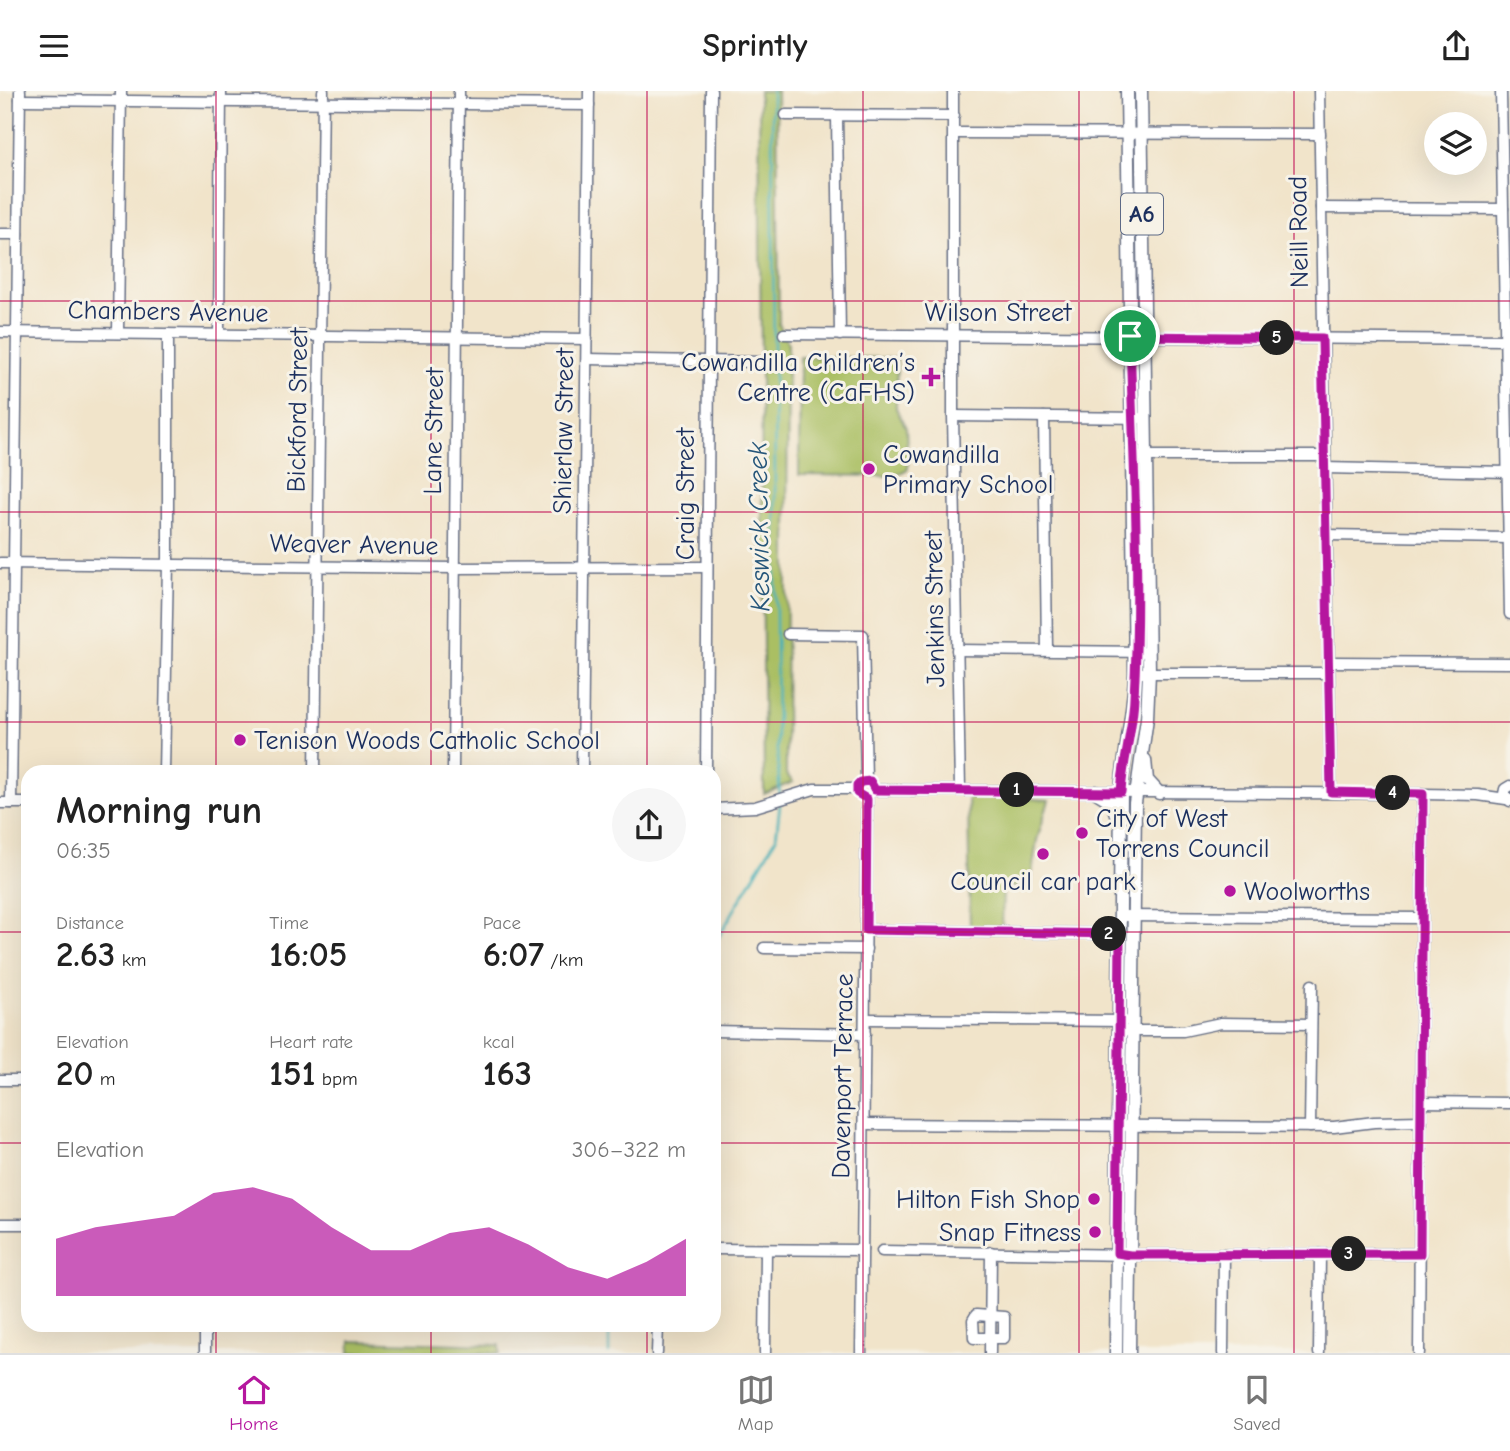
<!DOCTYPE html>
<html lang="en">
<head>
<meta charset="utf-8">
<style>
  body { margin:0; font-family:"Comic Neue",sans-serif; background:#f6f6f6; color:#222; height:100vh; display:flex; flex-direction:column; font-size:26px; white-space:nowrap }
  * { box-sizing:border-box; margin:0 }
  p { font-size:23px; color:#767676 }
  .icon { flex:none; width:38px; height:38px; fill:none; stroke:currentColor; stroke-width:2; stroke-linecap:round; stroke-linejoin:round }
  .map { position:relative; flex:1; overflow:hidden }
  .panel { position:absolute; left:21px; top:674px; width:700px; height:567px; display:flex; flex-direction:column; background:#fff; border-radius:21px; box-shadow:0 7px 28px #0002 }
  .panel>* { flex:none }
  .fabs { position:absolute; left:1424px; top:21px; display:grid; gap:14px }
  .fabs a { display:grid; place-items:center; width:63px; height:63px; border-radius:50%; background:#fff; box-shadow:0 7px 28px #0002; font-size:35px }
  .pin { position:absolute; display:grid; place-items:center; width:60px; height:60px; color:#fff; margin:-30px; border:4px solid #fff; border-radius:50%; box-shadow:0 2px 7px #0007 }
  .km { position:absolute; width:35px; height:35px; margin:-18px; border-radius:50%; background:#222; color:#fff; font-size:19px; line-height:35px; text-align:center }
  .round { display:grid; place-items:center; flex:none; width:74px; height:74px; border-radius:37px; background:#f6f6f6 }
  .head { display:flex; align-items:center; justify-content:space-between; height:119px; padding:0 35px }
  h1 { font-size:38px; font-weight:600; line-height:52px }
  .metrics { display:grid; grid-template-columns:repeat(3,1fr); gap:10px; height:119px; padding:7px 35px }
  .metrics div { display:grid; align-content:center }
  .metrics b { font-size:35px; font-weight:600 }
  .metrics small { font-size:19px; font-weight:400 }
  .metrics p { font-size:19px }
  .chart { height:196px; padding:14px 35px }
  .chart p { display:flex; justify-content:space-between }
  .chart svg { width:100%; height:126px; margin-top:7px; fill:#b5179e; opacity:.7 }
  header { display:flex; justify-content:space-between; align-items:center; height:91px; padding:0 35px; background:#fff; font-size:32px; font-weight:600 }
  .tab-bar { display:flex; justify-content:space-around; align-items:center; height:98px; border-top:2px solid #e0e0e0; background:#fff; font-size:19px; color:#767676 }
  .tab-bar a { display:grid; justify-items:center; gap:4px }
  .tab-bar .current { color:#b5179e }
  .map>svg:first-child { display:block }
  .green { fill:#aabf63; stroke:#627760; stroke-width:2 }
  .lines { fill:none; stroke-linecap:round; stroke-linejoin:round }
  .stream { stroke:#41b1ba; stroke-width:2.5 }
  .minor-casing { stroke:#666e84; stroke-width:13 }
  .major-casing { stroke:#666e84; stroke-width:15 }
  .minor { stroke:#fff; stroke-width:10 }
  .major { stroke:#fff; stroke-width:12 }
  .route-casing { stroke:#fff; stroke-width:14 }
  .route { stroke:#b5179e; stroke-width:9 }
  .grid { fill:none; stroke:#c2185b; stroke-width:2; stroke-opacity:0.55 }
  .poi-dot { fill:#b5179e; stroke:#f7f3e8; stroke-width:2.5 }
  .labels { text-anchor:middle; stroke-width:6; stroke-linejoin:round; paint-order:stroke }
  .shield { fill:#f7f3e8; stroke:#5d6a87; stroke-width:2 }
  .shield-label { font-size:24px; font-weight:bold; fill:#1b2f5e }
  .street-label { font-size:26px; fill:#1b2f5e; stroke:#f7f3e8 }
  .poi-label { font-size:26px; fill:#1b2f5e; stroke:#f7f3e8; text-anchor:start }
  .water-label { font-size:28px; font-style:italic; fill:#26567a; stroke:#f7f3e8 }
</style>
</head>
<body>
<header><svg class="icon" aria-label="menu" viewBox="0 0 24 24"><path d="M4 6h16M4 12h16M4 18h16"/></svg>Sprintly<svg class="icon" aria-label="share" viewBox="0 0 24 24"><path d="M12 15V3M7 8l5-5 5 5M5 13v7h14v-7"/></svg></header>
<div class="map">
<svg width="1510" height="1262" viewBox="0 0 1510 1262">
  <rect width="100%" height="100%" fill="#f7f3e8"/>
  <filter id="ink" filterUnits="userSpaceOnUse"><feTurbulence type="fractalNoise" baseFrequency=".0143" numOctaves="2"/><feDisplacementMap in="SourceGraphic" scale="14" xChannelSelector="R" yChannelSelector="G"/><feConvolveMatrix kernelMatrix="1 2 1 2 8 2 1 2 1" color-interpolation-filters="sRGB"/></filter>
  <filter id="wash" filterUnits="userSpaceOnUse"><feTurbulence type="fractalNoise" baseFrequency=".00686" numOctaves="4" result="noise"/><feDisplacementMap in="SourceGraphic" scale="28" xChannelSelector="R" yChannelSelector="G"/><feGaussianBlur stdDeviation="1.57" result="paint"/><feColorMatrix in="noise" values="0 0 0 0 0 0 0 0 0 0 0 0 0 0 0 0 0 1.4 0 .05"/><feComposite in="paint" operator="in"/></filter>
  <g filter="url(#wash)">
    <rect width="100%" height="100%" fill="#f1e4ca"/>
    <g class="green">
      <path d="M759 0H777L779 233 788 252 786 683 793 691 764 703Z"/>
      <path d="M800 266 897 267 896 317 906 337 908 378 894 385 799 384Z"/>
      <path d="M968 703 1049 709 1037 749 1030 795 1003 796 1002 841 970 840Z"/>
      <path d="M351 1250 500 1254V1262H350Z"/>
    </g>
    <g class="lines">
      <g class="stream">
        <path d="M772 0 777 659 780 706"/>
        <path d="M714 854 776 747 780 713"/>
        <path d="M609 1262V1234"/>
      </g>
    </g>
  </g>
  <g filter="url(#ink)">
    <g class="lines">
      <defs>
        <g id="minor">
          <path d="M953 0V325L960 698"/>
          <path d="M1319 0 1331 701"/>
          <path d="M1501 0 1510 523"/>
          <path d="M20 9 589 14"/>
          <path d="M786 24 954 25"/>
          <path d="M837 25 840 244"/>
          <path d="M954 42 1320 43"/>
          <path d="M1321 117 1503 118"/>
          <path d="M0 143H18"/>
          <path d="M0 241 587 248"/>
          <path d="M118 242 121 0"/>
          <path d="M219 243 221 0"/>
          <path d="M784 243 1506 249"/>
          <path d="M587 268 761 271"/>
          <path d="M953 325 1145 327"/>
          <path d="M1044 326 1047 559"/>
          <path d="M1132 365H1325"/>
          <path d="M1325 377 1507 381"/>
          <path d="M1327 444 1508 447"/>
          <path d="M0 472 454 477 707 476"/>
          <path d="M788 543 863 544 866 689"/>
          <path d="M957 559 1149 561"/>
          <path d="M1328 571 1510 572"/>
          <path d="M1135 582H1328"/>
          <path d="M164 681 168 472V243"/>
          <path d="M315 681 323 0"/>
          <path d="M453 681 459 0"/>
          <path d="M582 681 589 0"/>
          <path d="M706 681 711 0"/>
          <path d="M1510 695 1505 698 1504 703 1510 710"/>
          <path d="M875 699 1423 703 1478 704 1506 708"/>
          <path d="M0 712H28"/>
          <path d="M11 712 20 0"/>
          <path d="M714 718 755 716 814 698H857"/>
          <path d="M1120 825 1422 827"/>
          <path d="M866 839 1120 843"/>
          <path d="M764 857 866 858"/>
          <path d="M865 928 1125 930"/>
          <path d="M714 940 865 943"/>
          <path d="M1126 940H1183L1221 932 1311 933"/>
          <path d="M0 989H28"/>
          <path d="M1421 1011 1510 1012"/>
          <path d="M864 1033 1334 1036 1374 1031 1421 1030"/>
          <path d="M1310 1036 1312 894"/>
          <path d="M0 1133H28"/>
          <path d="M714 1158 862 1159"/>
          <path d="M882 1160 1130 1164 1420 1163"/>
          <path d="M976 1224 1004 1226V1247H974L973 1229Z"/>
          <path d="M205 1262V1234"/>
          <path d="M657 1262 658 1234"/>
          <path d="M765 1262 766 1159"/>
          <path d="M861 1262 867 708"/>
          <path d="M990 1262 991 1161"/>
          <path d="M1223 1262 1224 1163"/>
          <path d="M1319 1262 1320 1163"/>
          <path d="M1419 1262 1423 703"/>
        </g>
        <g id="major">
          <path d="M1145 669 1147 689 1159 702"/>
          <path d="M1096 701 1112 711 1117 726"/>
          <path d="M1116 1262 1121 701C1124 661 1134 622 1135 582L1127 0"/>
          <path d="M1129 1262 1135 712 1147 627 1149 582 1141 0"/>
        </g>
      </defs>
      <use href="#minor" class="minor-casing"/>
      <use href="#major" class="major-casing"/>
      <use href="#minor" class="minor"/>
      <use href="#major" class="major"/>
    </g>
  </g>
  <g class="lines" filter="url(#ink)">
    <defs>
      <path id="route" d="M1130 245 1322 247 1331 701 1423 703 1420 1163 1130 1164 1117 1162 1120 843 866 839 867 708 857 702V695L861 691 870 690 875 699 1121 701C1123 669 1133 638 1134 606 1141 486 1133 365 1130 245Z"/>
    </defs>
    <use href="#route" class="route-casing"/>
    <use href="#route" class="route"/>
  </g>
  <path class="grid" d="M216 0V681M431 0V681M647 0V681M863 0V1262M1079 0V1262M1294 0V1262M0 210H1510M0 421H1510M0 631H1510M0 841H28M714 841H1510M0 1052H28M714 1052H1510M216 1234V1262M431 1234V1262M647 1234V1262"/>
  <g class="poi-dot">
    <path d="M927.5 275.5h7v7h7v7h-7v7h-7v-7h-7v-7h7z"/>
    <circle cx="869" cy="378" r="7"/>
    <circle cx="240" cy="649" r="7"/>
    <circle cx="1082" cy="742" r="7"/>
    <circle cx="1043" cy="763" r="7"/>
    <circle cx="1230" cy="800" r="7"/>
    <circle cx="1094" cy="1108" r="7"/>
    <circle cx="1095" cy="1141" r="7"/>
  </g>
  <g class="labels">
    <rect class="shield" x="1121" y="102.5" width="42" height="41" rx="5"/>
    <g class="shield-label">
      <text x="1142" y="131">A6</text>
    </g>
    <g class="street-label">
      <text transform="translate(1298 141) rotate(-91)" y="9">Neill Road</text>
      <text transform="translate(168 220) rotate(1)" y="9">Chambers Avenue</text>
      <text x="998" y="230">Wilson Street</text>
      <text transform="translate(297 319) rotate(-89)" y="9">Bickford Street</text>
      <text transform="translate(433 340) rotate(-89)" y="9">Lane Street</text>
      <text transform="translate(563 340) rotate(-89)" y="9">Shierlaw Street</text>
      <text transform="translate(685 403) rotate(-90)" y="9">Craig Street</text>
      <text transform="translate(354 453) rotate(1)" y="9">Weaver Avenue</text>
      <text transform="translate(934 518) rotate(-91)" y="9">Jenkins Street</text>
      <text transform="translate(842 985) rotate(-89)" y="9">Davenport Terrace</text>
    </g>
    <g class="poi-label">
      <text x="915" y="280" text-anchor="end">Cowandilla Children’s<tspan x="915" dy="30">Centre (CaFHS)</tspan></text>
      <text x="883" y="372">Cowandilla<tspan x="883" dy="30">Primary School</tspan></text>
      <text x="254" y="658">Tenison Woods Catholic School</text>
      <text x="1096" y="736">City of West<tspan x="1096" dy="30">Torrens Council</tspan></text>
      <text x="1043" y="799" text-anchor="middle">Council car park</text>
      <text x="1244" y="809">Woolworths</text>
      <text x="1080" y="1117" text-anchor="end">Hilton Fish Shop</text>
      <text x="1081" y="1150" text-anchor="end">Snap Fitness</text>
    </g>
    <g class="water-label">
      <text transform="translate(758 436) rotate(-91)" y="10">Keswick Creek</text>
    </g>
  </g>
</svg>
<div class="fabs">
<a><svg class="icon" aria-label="layers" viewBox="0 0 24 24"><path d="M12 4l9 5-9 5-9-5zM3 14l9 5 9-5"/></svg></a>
</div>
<div class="pin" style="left:1130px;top:245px;background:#1e9e55"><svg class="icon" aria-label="arrive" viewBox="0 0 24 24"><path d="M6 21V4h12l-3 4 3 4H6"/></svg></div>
<b class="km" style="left:1017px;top:699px">1</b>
<b class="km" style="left:1109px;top:843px">2</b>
<b class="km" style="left:1349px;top:1163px">3</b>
<b class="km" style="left:1393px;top:702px">4</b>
<b class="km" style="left:1277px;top:247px">5</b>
<section class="panel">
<div class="head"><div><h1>Morning run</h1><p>06:35</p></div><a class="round"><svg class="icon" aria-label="share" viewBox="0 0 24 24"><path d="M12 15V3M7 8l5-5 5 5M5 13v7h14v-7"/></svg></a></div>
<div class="metrics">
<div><p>Distance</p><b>2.63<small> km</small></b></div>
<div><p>Time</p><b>16:05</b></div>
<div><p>Pace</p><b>6:07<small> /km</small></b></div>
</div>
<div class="metrics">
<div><p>Elevation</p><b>20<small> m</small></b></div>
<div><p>Heart rate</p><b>151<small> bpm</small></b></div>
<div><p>kcal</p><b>163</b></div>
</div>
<div class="chart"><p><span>Elevation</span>306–322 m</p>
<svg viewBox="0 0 160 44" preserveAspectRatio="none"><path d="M0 44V24L10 20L20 18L30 16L40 8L50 6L60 10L70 20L80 28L90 28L100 22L110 20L120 26L130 34L140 38L150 32L160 24V44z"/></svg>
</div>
</section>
</div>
<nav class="tab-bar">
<a class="current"><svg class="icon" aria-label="home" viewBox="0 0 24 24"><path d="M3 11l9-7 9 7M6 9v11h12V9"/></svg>Home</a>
<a><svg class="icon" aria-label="map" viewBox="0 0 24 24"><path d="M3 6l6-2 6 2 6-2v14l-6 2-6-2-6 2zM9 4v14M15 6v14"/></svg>Map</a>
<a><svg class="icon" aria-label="saved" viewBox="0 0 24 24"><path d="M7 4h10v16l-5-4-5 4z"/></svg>Saved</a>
</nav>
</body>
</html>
